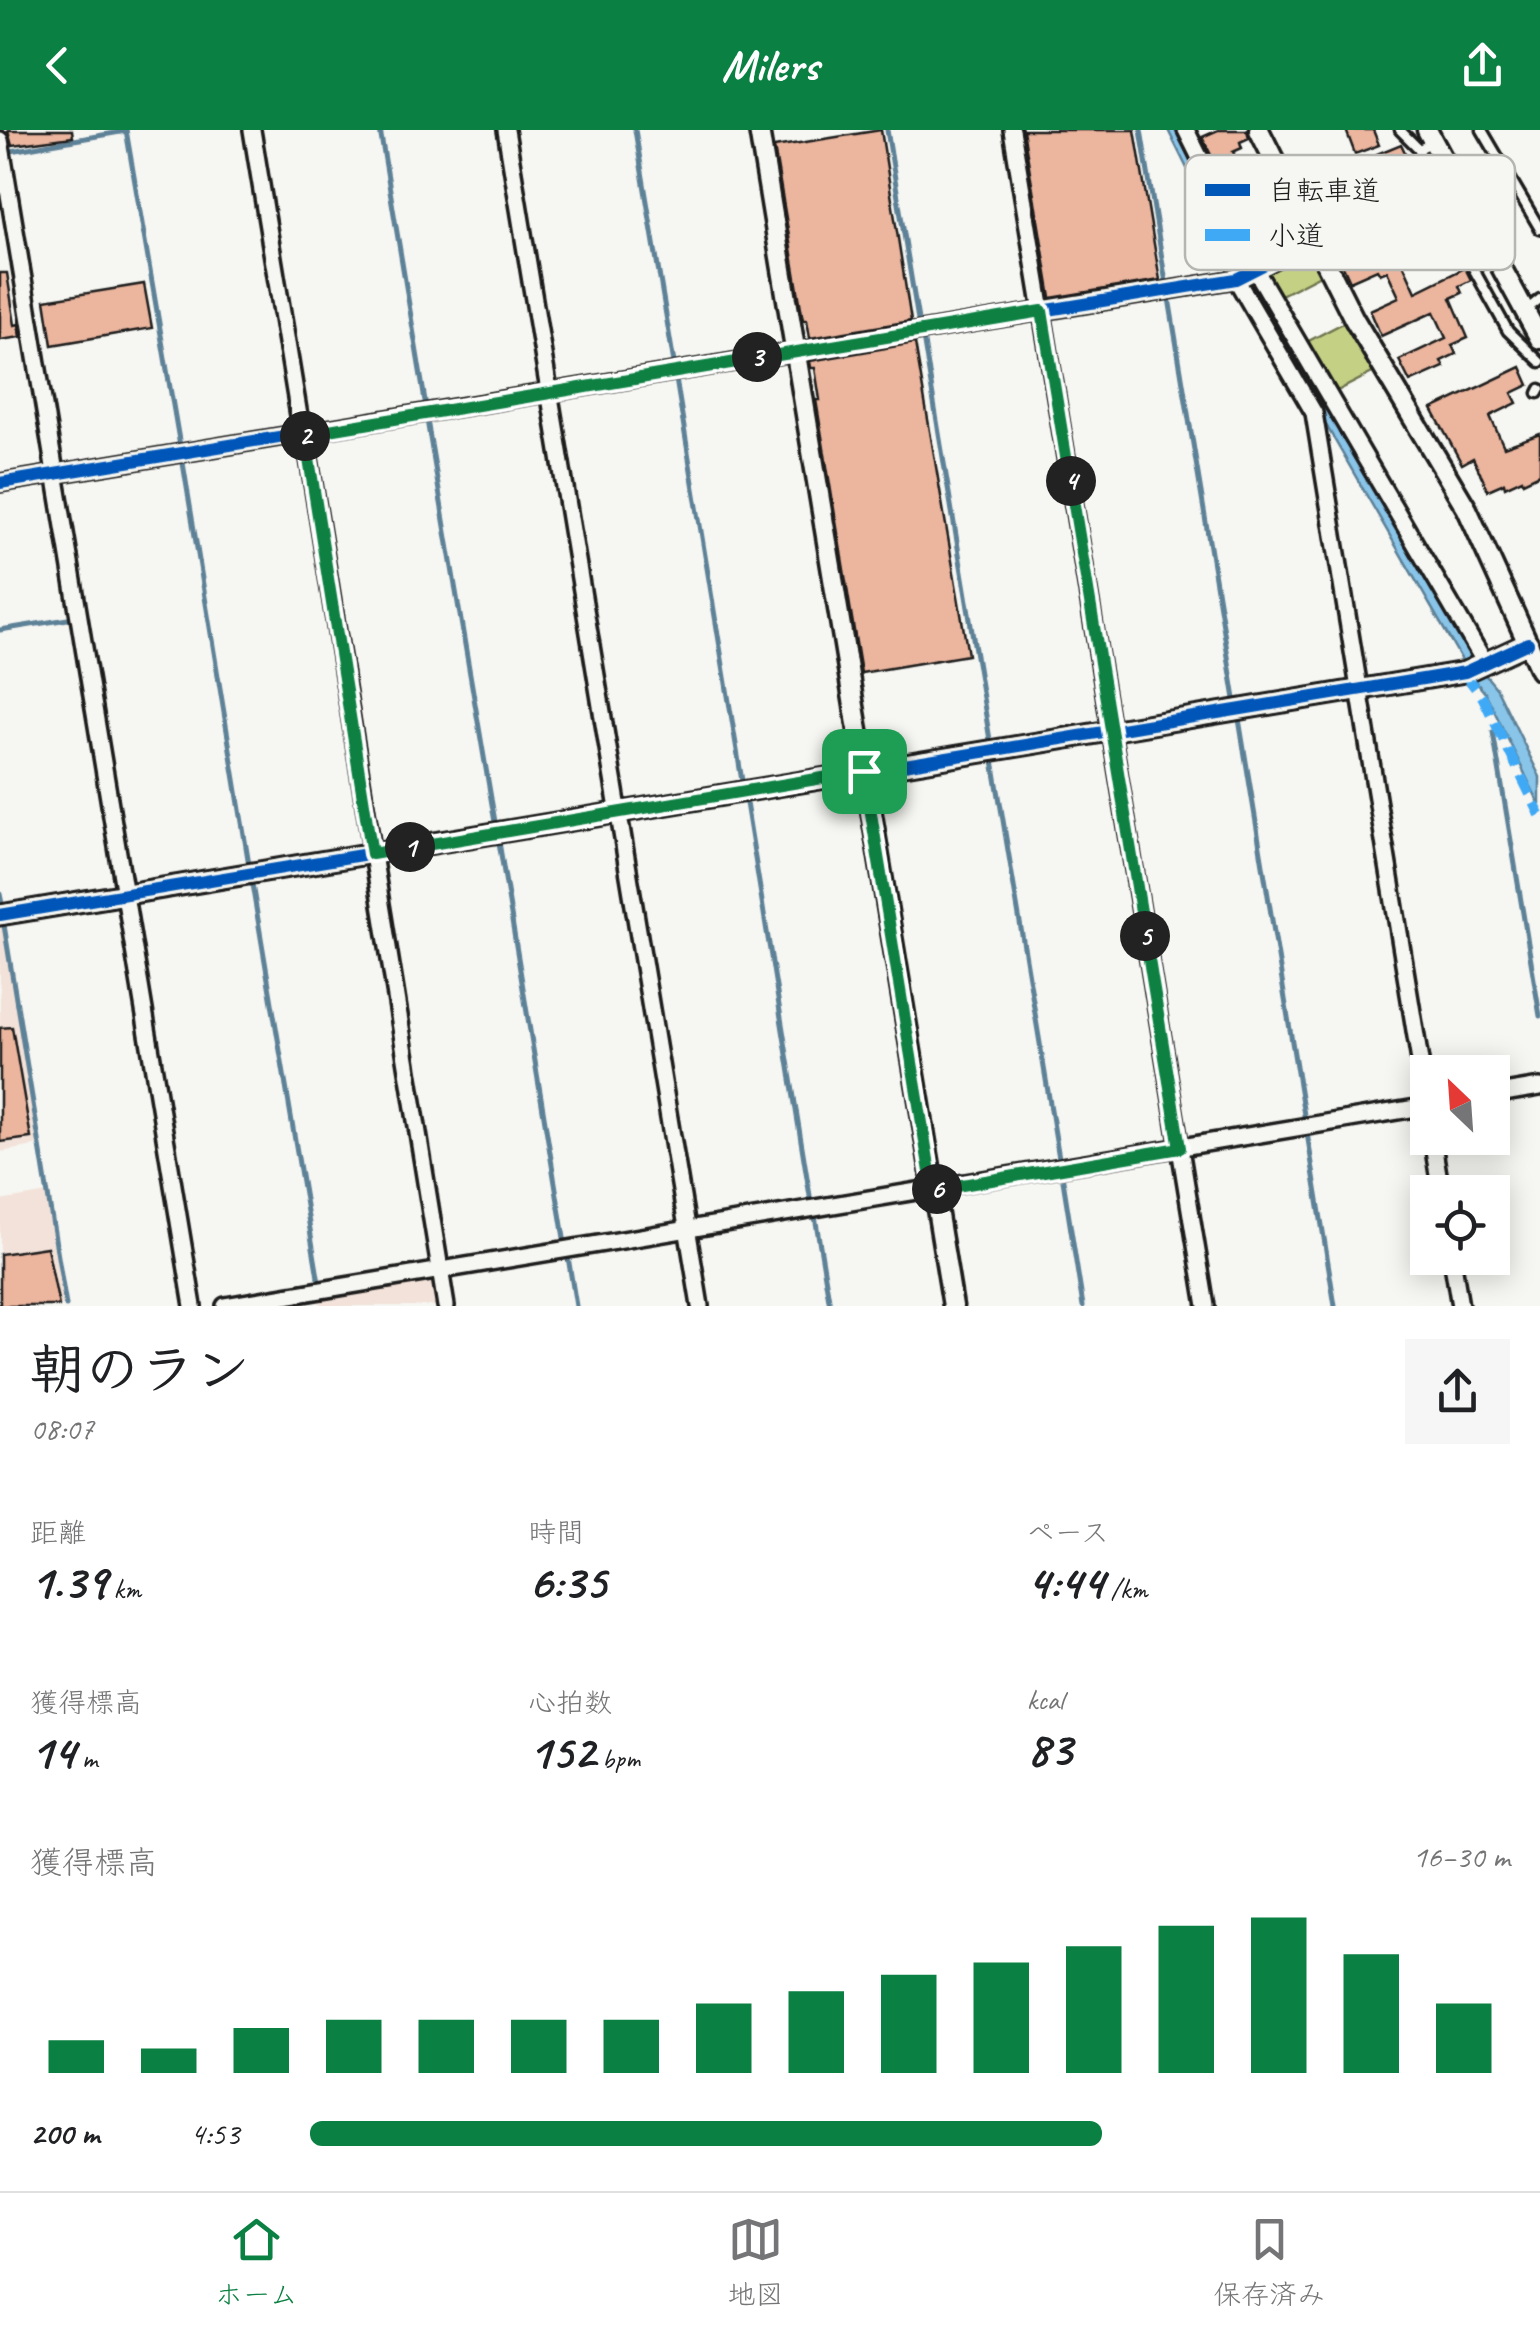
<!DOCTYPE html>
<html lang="ja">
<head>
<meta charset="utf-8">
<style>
  body { margin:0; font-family:Caveat,"Klee One",sans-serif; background:#f6f6f6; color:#202124; height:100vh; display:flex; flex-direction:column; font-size:38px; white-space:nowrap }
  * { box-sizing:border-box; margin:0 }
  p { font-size:32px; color:#757577 }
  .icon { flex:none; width:55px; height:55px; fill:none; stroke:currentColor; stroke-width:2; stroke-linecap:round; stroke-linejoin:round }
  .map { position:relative; height:1176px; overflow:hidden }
  .details { display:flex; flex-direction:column; background:#fff; flex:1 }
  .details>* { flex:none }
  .needle { width:65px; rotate:335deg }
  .fabs { position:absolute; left:1410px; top:925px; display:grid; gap:20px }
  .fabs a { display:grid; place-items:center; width:100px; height:100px; border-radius:0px; background:#fff; box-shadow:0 5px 25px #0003; font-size:50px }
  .pin { position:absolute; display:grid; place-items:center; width:85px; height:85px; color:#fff; margin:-42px; border-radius:20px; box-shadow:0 5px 15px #0006 }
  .km { position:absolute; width:50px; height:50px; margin:-25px; border-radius:50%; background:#222; color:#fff; font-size:28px; line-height:50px; text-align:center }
  .round { display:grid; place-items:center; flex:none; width:105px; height:105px; border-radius:0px; background:#f6f6f6 }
  .overview { display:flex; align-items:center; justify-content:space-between; height:170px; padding:0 30px }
  h1 { font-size:55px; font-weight:700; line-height:75px }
  .stats { display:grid; grid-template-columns:repeat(3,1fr); gap:15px; height:170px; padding:10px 30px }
  .stats div { display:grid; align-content:center }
  .stats b { font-size:50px; font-weight:700 }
  .stats small { font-size:28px; font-weight:400 }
  .stats p { font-size:28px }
  .chart { height:280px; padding:20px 30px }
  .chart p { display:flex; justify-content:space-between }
  .chart svg { width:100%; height:180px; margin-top:10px; stroke:#0b8043; stroke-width:6 }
  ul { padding:0 30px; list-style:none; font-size:32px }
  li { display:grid; grid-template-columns:160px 120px 1fr; align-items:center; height:75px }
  li i { height:25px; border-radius:12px; background:#0b8043 }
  header { display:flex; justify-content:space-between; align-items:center; height:130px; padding:0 30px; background:#0b8043; color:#fff; font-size:45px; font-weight:700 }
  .dock { display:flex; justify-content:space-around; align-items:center; height:140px; border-top:2px solid #e0e0e0; background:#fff; font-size:28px; color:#757577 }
  .dock a { display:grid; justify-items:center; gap:5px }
  .dock .selected { color:#0b8043 }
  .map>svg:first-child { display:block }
  .built { fill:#f3e2d9 }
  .green { fill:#c4d184; stroke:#707650; stroke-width:2.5 }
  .water { fill:#89c4e9; stroke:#5d8197; stroke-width:2.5 }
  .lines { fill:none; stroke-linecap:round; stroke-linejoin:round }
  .stream { stroke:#5d8197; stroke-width:5 }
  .building { fill:#ebb59e; stroke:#1c1c1c; stroke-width:2.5 }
  .service-casing { stroke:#1c1c1c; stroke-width:15 }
  .minor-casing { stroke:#1c1c1c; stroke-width:22 }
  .tertiary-casing { stroke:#1c1c1c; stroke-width:25 }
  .service { stroke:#f6f6f2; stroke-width:8 }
  .minor { stroke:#f6f6f2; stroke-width:15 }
  .tertiary { stroke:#f6f6f2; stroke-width:18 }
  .quiet { stroke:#3fa9f5; stroke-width:10; stroke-dasharray:20 10; stroke-linecap:butt }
  .cycleway-casing { stroke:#f6f6f2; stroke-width:19 }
  .cycleway { stroke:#0057b8; stroke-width:12 }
  .route-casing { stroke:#fff; stroke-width:20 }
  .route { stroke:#0b8043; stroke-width:12 }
  .key { fill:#f6f6f2; stroke:#b5b5b2; stroke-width:2.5 }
  .key-label { font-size:28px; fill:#1c1c1c }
</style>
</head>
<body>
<header><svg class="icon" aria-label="back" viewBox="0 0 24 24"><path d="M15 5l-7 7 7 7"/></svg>Milers<svg class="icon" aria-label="share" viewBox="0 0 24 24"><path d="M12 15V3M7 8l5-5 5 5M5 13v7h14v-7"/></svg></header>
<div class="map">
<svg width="1540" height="1176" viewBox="0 0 1540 1176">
  <rect width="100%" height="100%" fill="#f6f6f2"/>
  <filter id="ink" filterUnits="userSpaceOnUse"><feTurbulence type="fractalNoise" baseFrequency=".01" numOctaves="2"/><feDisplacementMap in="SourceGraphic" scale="20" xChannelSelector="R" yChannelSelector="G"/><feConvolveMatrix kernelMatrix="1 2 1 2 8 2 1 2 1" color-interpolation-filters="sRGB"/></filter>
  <g filter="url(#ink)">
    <g class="built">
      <path d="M4 795 40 1015 0 1022V796Z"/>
      <path d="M48 1063 66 1176H0V1071Z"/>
      <path d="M435 1148 440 1176H321L319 1166Z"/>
    </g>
    <g class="green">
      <path d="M1304 119H1310L1322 144 1275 168 1260 142Z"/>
      <path d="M1347 191 1376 241 1333 263 1303 214Z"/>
    </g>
    <path class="water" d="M1168 0H1179L1483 542 1497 559 1540 647V675L1486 564 1471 546 1244 153Z"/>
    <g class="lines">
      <g class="stream">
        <path d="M126 0 180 316"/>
        <path d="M380 0 426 277"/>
        <path d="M635 0 674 233"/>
        <path d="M887 0 919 196"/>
        <path d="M1141 0 1166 153"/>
        <path d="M11 21 126 1"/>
        <path d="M1169 168 1235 569"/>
        <path d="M923 207 990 610"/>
        <path d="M676 249 742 651"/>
        <path d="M427 290 495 692"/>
        <path d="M183 333 249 735"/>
        <path d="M0 500 74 488"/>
        <path d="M1239 589 1305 991"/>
        <path d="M1493 602 1540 886"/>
        <path d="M993 630 1059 1028"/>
        <path d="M746 673 811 1072"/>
        <path d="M499 712 565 1114"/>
        <path d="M252 754 319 1153"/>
        <path d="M0 764 2 774"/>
        <path d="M4 795 66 1176"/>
        <path d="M1307 1003 1335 1176"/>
        <path d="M1062 1044 1083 1176"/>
        <path d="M815 1086 830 1176"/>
        <path d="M568 1127 576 1176"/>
      </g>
    </g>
    <g class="building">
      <path d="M8 0H72L73 7 12 15Z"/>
      <path d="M881 0 911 191 810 208 807 190H803L774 17Z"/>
      <path d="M1023 0H1135L1160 150 1051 168Z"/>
      <path d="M1218 0H1247L1249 8 1240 12 1242 18 1233 22 1244 46 1235 50 1260 96 1249 101 1202 7Z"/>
      <path d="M1346 0H1373L1379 15 1355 24Z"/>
      <path d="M1401 14 1411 35 1405 38 1414 59 1391 69 1394 74 1354 92 1367 122 1426 94 1433 110 1408 122 1409 125 1401 129 1416 162 1465 138 1471 150 1459 156 1462 163 1451 168 1468 208 1452 215 1456 224 1441 231 1444 237 1410 252 1399 230 1446 208 1434 182 1381 206 1370 180 1399 167 1387 141 1380 144 1377 139 1350 151 1317 79 1388 48 1377 24Z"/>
      <path d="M0 143H7L15 195 19 194 21 207 0 210Z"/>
      <path d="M144 154 152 198 52 215 45 170Z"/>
      <path d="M915 213 968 525 861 543 816 270H820L815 238H811L810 231Z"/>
      <path d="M1521 237 1529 255 1512 263 1517 273 1490 286 1504 317 1540 304V344L1523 352 1522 349 1505 357 1504 353 1488 360 1473 328 1462 334 1432 279Z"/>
      <path d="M12 897 31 1008 0 1012V898Z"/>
      <path d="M47 1117 59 1176H0V1124Z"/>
    </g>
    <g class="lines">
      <defs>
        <g id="service">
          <path d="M1400 0 1419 19 1433 12"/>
          <path d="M1482 0 1540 99"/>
          <path d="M1419 19 1428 57 1508 201 1540 232"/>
          <path d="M1525 181 1540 169"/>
          <path d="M1538 263 1540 259"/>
        </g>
        <g id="minor">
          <path d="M252 0 302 304"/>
          <path d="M506 0 700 1176"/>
          <path d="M1012 0 1206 1176"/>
          <path d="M1186 0 1255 139 1485 533"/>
          <path d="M0 10 193 1176"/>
          <path d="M1236 149 1314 283 1428 980"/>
          <path d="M305 304 446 1176"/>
          <path d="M0 353 1236 149 1312 110"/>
          <path d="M1492 965 1540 957"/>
          <path d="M1432 1008 1441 1062"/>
          <path d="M1452 1128 1460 1176"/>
          <path d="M225 1176 1428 976"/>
        </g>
        <g id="tertiary">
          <path d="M759 0 953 1176"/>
          <path d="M1259 0 1354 189 1467 379 1540 540"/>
          <path d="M1427 0 1540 209"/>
          <path d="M0 785 1465 542 1528 513"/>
        </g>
      </defs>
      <use href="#service" class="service-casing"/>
      <use href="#minor" class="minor-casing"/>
      <use href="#tertiary" class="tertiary-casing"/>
      <use href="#service" class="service"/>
      <use href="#minor" class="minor"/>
      <use href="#tertiary" class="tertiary"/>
      <path class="quiet" d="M1463 542 1483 568 1540 685"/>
      <defs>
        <g id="cycleway">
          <path d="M0 353 1236 149 1312 110"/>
          <path d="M0 785 1465 542 1528 513"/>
        </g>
      </defs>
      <use href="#cycleway" class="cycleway-casing"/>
      <use href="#cycleway" class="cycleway"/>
    </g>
  </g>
  <g class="lines" filter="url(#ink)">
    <defs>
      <path id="route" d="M1042 181 1180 1018 933 1060 864 641 372 724 305 304Z"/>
    </defs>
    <use href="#route" class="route-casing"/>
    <use href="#route" class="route"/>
  </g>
  <rect x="1185" y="25" width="330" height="115" rx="15" class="key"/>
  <rect x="1205" y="54" width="45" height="12" fill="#0057b8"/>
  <rect x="1205" y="99" width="45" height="12" fill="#3fa9f5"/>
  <g class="key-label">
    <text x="1268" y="70">自転車道</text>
    <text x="1268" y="115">小道</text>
  </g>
</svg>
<div class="fabs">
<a><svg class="needle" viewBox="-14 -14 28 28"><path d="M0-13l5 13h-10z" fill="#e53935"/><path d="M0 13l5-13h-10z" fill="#757577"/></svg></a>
<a><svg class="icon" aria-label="locate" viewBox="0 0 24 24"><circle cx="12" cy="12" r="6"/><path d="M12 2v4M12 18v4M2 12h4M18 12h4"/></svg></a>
</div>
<div class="pin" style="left:864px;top:641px;background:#1e9e55"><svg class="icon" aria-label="arrive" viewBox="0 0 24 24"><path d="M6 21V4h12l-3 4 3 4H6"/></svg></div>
<b class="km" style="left:410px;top:717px">1</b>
<b class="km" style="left:305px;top:306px">2</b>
<b class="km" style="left:757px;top:227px">3</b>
<b class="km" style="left:1071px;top:351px">4</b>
<b class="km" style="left:1145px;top:806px">5</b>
<b class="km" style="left:937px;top:1059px">6</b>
</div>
<section class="details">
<div class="overview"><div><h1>朝のラン</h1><p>08:07</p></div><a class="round"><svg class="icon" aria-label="share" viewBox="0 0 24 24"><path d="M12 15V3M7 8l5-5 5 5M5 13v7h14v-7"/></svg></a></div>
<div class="stats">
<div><p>距離</p><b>1.39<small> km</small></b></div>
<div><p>時間</p><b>6:35</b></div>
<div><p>ペース</p><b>4:44<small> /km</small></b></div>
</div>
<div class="stats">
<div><p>獲得標高</p><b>14<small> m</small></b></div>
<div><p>心拍数</p><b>152<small> bpm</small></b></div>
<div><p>kcal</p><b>83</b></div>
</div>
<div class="chart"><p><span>獲得標高</span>16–30 m</p>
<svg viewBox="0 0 160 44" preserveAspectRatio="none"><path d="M5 44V36M15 44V38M25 44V33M35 44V31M45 44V31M55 44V31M65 44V31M75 44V27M85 44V24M95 44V20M105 44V17M115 44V13M125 44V8M135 44V6M145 44V15M155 44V27"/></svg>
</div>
<ul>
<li><b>200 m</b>4:53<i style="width:66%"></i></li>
</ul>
</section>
<nav class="dock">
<a class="selected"><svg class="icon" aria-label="home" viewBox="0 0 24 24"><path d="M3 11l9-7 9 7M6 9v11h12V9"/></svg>ホーム</a>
<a><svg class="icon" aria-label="map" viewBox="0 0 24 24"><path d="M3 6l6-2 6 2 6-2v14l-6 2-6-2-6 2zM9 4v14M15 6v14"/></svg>地図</a>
<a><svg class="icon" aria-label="saved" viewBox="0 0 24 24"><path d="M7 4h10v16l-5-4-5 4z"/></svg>保存済み</a>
</nav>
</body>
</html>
